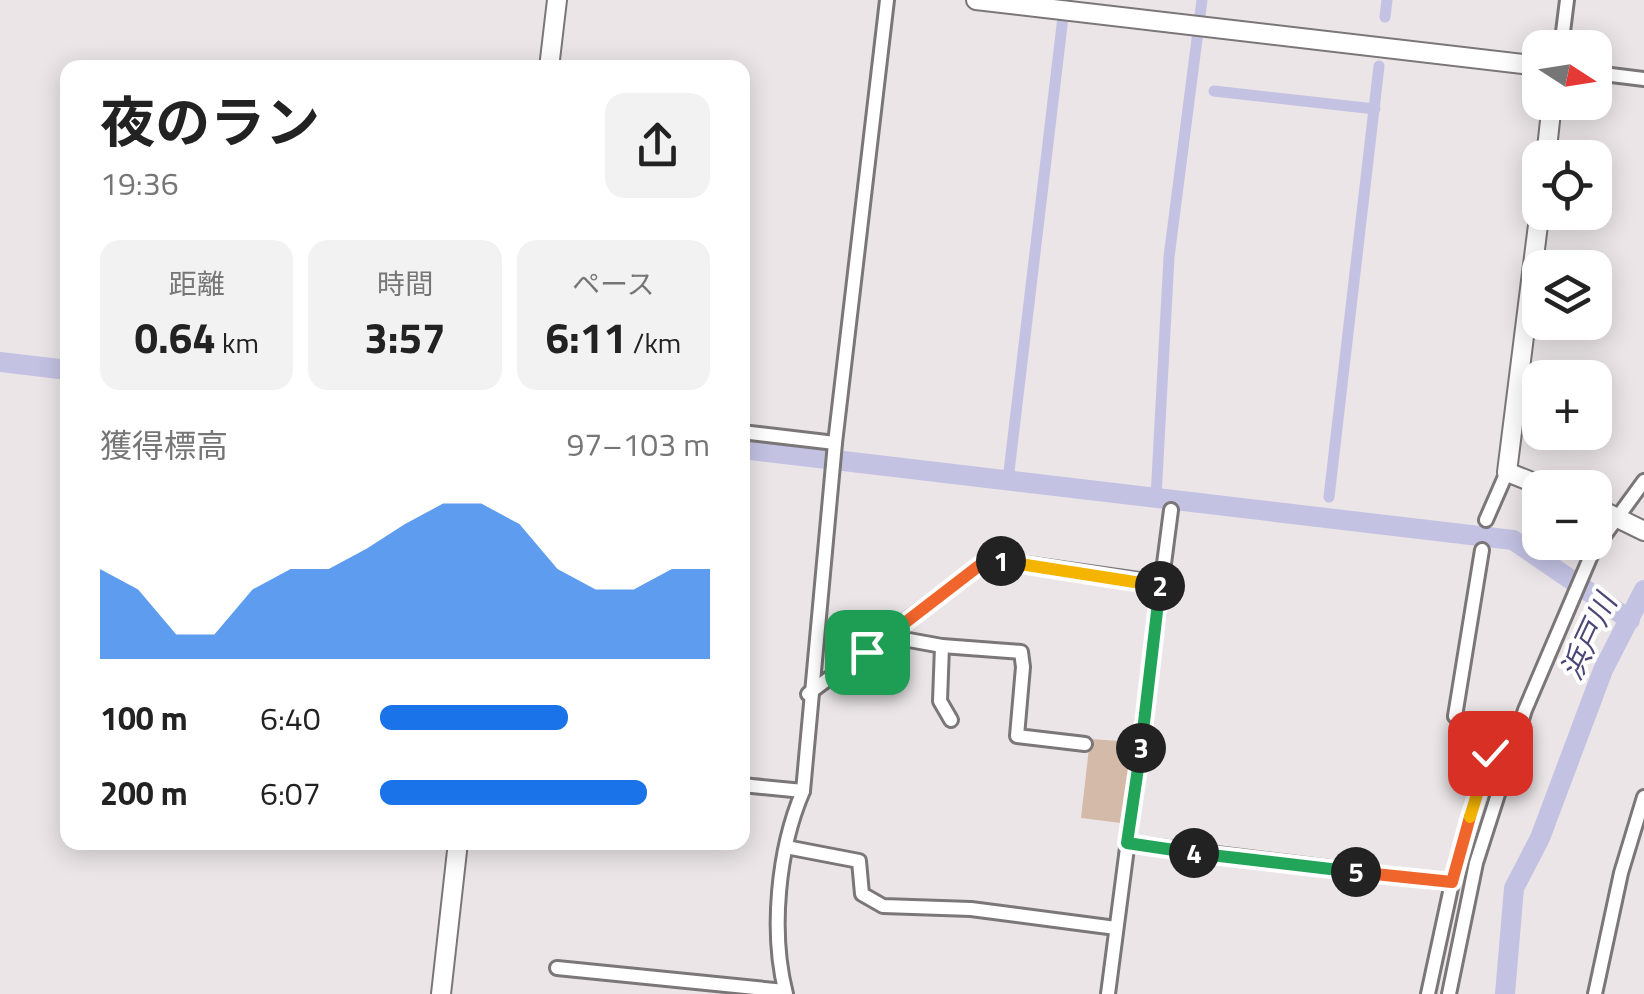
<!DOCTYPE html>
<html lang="ja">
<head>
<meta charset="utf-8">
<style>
  body { margin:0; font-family:"Titillium Web","Noto Sans JP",sans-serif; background:#f2f2f2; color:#222; height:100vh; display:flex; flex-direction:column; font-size:38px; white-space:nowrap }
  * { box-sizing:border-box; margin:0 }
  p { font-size:32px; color:#767676 }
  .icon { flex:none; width:55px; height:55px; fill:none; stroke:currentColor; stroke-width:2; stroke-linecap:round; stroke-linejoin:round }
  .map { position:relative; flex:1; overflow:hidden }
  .side { position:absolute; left:60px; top:60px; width:690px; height:790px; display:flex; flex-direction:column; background:#fff; border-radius:20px; box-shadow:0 5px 25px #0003 }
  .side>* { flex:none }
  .needle { width:65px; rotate:102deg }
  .tools { position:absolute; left:1522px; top:30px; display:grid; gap:20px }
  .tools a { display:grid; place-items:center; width:90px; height:90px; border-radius:20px; background:#fff; box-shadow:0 5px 25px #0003; font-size:50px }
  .pin { position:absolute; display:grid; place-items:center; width:85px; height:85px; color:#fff; margin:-42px; border-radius:20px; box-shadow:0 5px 15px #0006 }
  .km { position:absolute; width:50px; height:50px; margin:-25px; border-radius:50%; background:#222; color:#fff; font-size:28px; line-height:50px; text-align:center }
  .round { display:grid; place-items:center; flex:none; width:105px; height:105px; border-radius:20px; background:#f2f2f2 }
  .summary { display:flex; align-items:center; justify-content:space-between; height:170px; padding:0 40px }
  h1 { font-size:55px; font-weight:700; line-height:75px }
  .figures { display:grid; grid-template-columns:repeat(3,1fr); gap:15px; height:170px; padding:10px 40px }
  .figures div { display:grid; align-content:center; border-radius:20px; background:#f2f2f2; text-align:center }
  .figures b { font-size:42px; font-weight:700 }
  .figures small { font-size:28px; font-weight:400 }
  .figures p { font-size:28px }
  .chart { height:280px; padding:20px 40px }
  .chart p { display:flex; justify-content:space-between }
  .chart svg { width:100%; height:180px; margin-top:10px; fill:#1a73e8; opacity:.7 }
  ul { padding:0 40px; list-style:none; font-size:32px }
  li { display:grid; grid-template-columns:160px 120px 1fr; align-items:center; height:75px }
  li i { height:25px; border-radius:12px; background:#1a73e8 }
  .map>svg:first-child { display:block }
  .green { fill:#d4bba9 }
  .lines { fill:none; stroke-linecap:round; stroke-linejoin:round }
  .canal { stroke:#c3c2e3; stroke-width:11 }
  .river { stroke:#c3c2e3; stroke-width:20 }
  .street-casing { stroke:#7b7678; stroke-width:18 }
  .secondary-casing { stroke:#7b7678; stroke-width:22 }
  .street { stroke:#fff; stroke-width:12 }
  .secondary { stroke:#fff; stroke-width:18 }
  .split-1-casing { stroke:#fff; stroke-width:20 }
  .split-2-casing { stroke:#fff; stroke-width:20 }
  .split-3-casing { stroke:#fff; stroke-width:20 }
  .split-4-casing { stroke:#fff; stroke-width:20 }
  .split-5-casing { stroke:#fff; stroke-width:20 }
  .split-6-casing { stroke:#fff; stroke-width:20 }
  .split-7-casing { stroke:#fff; stroke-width:20 }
  .split-1 { stroke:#f0652b; stroke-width:12 }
  .split-2 { stroke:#f5b400; stroke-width:12 }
  .split-3 { stroke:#22a559; stroke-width:12 }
  .split-4 { stroke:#22a559; stroke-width:12 }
  .split-5 { stroke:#22a559; stroke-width:12 }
  .split-6 { stroke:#f0652b; stroke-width:12 }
  .split-7 { stroke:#f5b400; stroke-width:12 }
  .labels { text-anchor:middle; stroke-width:8; stroke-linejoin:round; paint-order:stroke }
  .water-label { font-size:30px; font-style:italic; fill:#4c4776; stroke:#fff }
</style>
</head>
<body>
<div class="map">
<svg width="1644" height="994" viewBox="0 0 1644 994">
  <rect width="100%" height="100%" fill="#ebe5e7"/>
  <path class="green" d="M1090 739 1134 742 1129 824 1081 818Z"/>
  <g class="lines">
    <g class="canal">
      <path d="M1385 17 1387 0"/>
      <path d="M1214 91 1375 109"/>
      <path d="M1008 480 1065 0"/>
      <path d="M1156 497 1169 257 1202 0"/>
      <path d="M1329 497 1379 66"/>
    </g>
    <g class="river">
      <path d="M0 362 68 370"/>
      <path d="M742 449 1513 540 1630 620"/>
      <path d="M1505 994 1514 888 1540 838 1603 670 1644 590"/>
    </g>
    <defs>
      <g id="street">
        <path d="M1561 48 1567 0"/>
        <path d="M1595 73 1644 79"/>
        <path d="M742 432 835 443"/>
        <path d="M1486 520 1507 472"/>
        <path d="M887 636 942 646 940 701 951 720"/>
        <path d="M942 646 1021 652 1023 667 1017 736 1085 744"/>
        <path d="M808 694 980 565 998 560 1160 583"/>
        <path d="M742 785 803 791"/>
        <path d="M1127 843 1452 883"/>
        <path d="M786 847 859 861 862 894 883 906 971 909 1116 928"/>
        <path d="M557 968 785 991"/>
        <path d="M786 994C770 932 778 849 803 791L835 443 887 0"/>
        <path d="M1108 994 1171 510"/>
        <path d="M1428 994 1452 883 1489 753 1488 733 1455 716 1482 550"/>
        <path d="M1449 994 1476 863 1525 710 1593 551 1644 481"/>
        <path d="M1595 994 1621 873 1644 797"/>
      </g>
      <g id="secondary">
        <path d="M976 0 1540 66"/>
        <path d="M549 68 557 0"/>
        <path d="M1546 158 1552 102"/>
        <path d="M1540 209 1507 472 1547 488"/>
        <path d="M1595 507 1644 531"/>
        <path d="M441 994 458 842"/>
      </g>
    </defs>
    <use href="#street" class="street-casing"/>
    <use href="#secondary" class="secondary-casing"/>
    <use href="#street" class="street"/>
    <use href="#secondary" class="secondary"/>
  </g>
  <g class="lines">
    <defs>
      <path id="split-1" d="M867 652 980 565 1001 561"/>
      <path id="split-2" d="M1001 561 1160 586"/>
      <path id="split-3" d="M1141 748 1160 586"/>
      <path id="split-4" d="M1141 748 1127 843 1194 853"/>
      <path id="split-5" d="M1194 853 1356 872"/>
      <path id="split-6" d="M1356 872 1452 882 1470 817"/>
      <path id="split-7" d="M1470 817 1490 753"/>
    </defs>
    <use href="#split-1" class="split-1-casing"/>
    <use href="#split-2" class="split-2-casing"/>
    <use href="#split-3" class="split-3-casing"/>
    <use href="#split-4" class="split-4-casing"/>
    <use href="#split-5" class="split-5-casing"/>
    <use href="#split-6" class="split-6-casing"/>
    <use href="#split-7" class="split-7-casing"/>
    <use href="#split-1" class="split-1"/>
    <use href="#split-2" class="split-2"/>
    <use href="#split-3" class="split-3"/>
    <use href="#split-4" class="split-4"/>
    <use href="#split-5" class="split-5"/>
    <use href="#split-6" class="split-6"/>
    <use href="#split-7" class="split-7"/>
  </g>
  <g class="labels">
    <g class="water-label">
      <text transform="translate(1589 637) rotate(-65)" y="10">浜戸川</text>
    </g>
  </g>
</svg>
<div class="tools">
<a><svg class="needle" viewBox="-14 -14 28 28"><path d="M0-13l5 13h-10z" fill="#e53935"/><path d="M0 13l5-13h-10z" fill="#767676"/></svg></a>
<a><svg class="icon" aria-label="locate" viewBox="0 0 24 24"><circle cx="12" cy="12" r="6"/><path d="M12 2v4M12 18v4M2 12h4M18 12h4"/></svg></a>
<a><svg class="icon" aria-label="layers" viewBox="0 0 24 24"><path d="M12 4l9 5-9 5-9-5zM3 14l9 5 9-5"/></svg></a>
<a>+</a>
<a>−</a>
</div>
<div class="pin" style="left:867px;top:652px;background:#1e9e55"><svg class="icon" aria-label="arrive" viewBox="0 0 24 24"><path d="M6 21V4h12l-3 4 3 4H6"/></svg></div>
<div class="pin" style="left:1490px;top:753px;background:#d93025"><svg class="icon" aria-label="check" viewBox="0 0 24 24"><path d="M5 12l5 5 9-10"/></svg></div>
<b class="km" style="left:1001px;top:561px">1</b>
<b class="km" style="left:1160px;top:586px">2</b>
<b class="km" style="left:1141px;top:748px">3</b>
<b class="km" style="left:1194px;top:853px">4</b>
<b class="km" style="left:1356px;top:872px">5</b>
<section class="side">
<div class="summary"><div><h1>夜のラン</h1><p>19:36</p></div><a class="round"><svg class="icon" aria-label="share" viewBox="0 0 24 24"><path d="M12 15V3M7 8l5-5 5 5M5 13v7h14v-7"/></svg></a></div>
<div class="figures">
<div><p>距離</p><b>0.64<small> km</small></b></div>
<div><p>時間</p><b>3:57</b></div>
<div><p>ペース</p><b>6:11<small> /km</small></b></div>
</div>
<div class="chart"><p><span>獲得標高</span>97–103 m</p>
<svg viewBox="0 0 160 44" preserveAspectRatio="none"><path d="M0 44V22L10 27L20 38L30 38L40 27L50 22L60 22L70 17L80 11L90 6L100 6L110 11L120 22L130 27L140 27L150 22L160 22V44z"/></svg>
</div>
<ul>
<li><b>100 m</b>6:40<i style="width:57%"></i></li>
<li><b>200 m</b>6:07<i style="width:81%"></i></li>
</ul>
</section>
</div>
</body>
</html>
